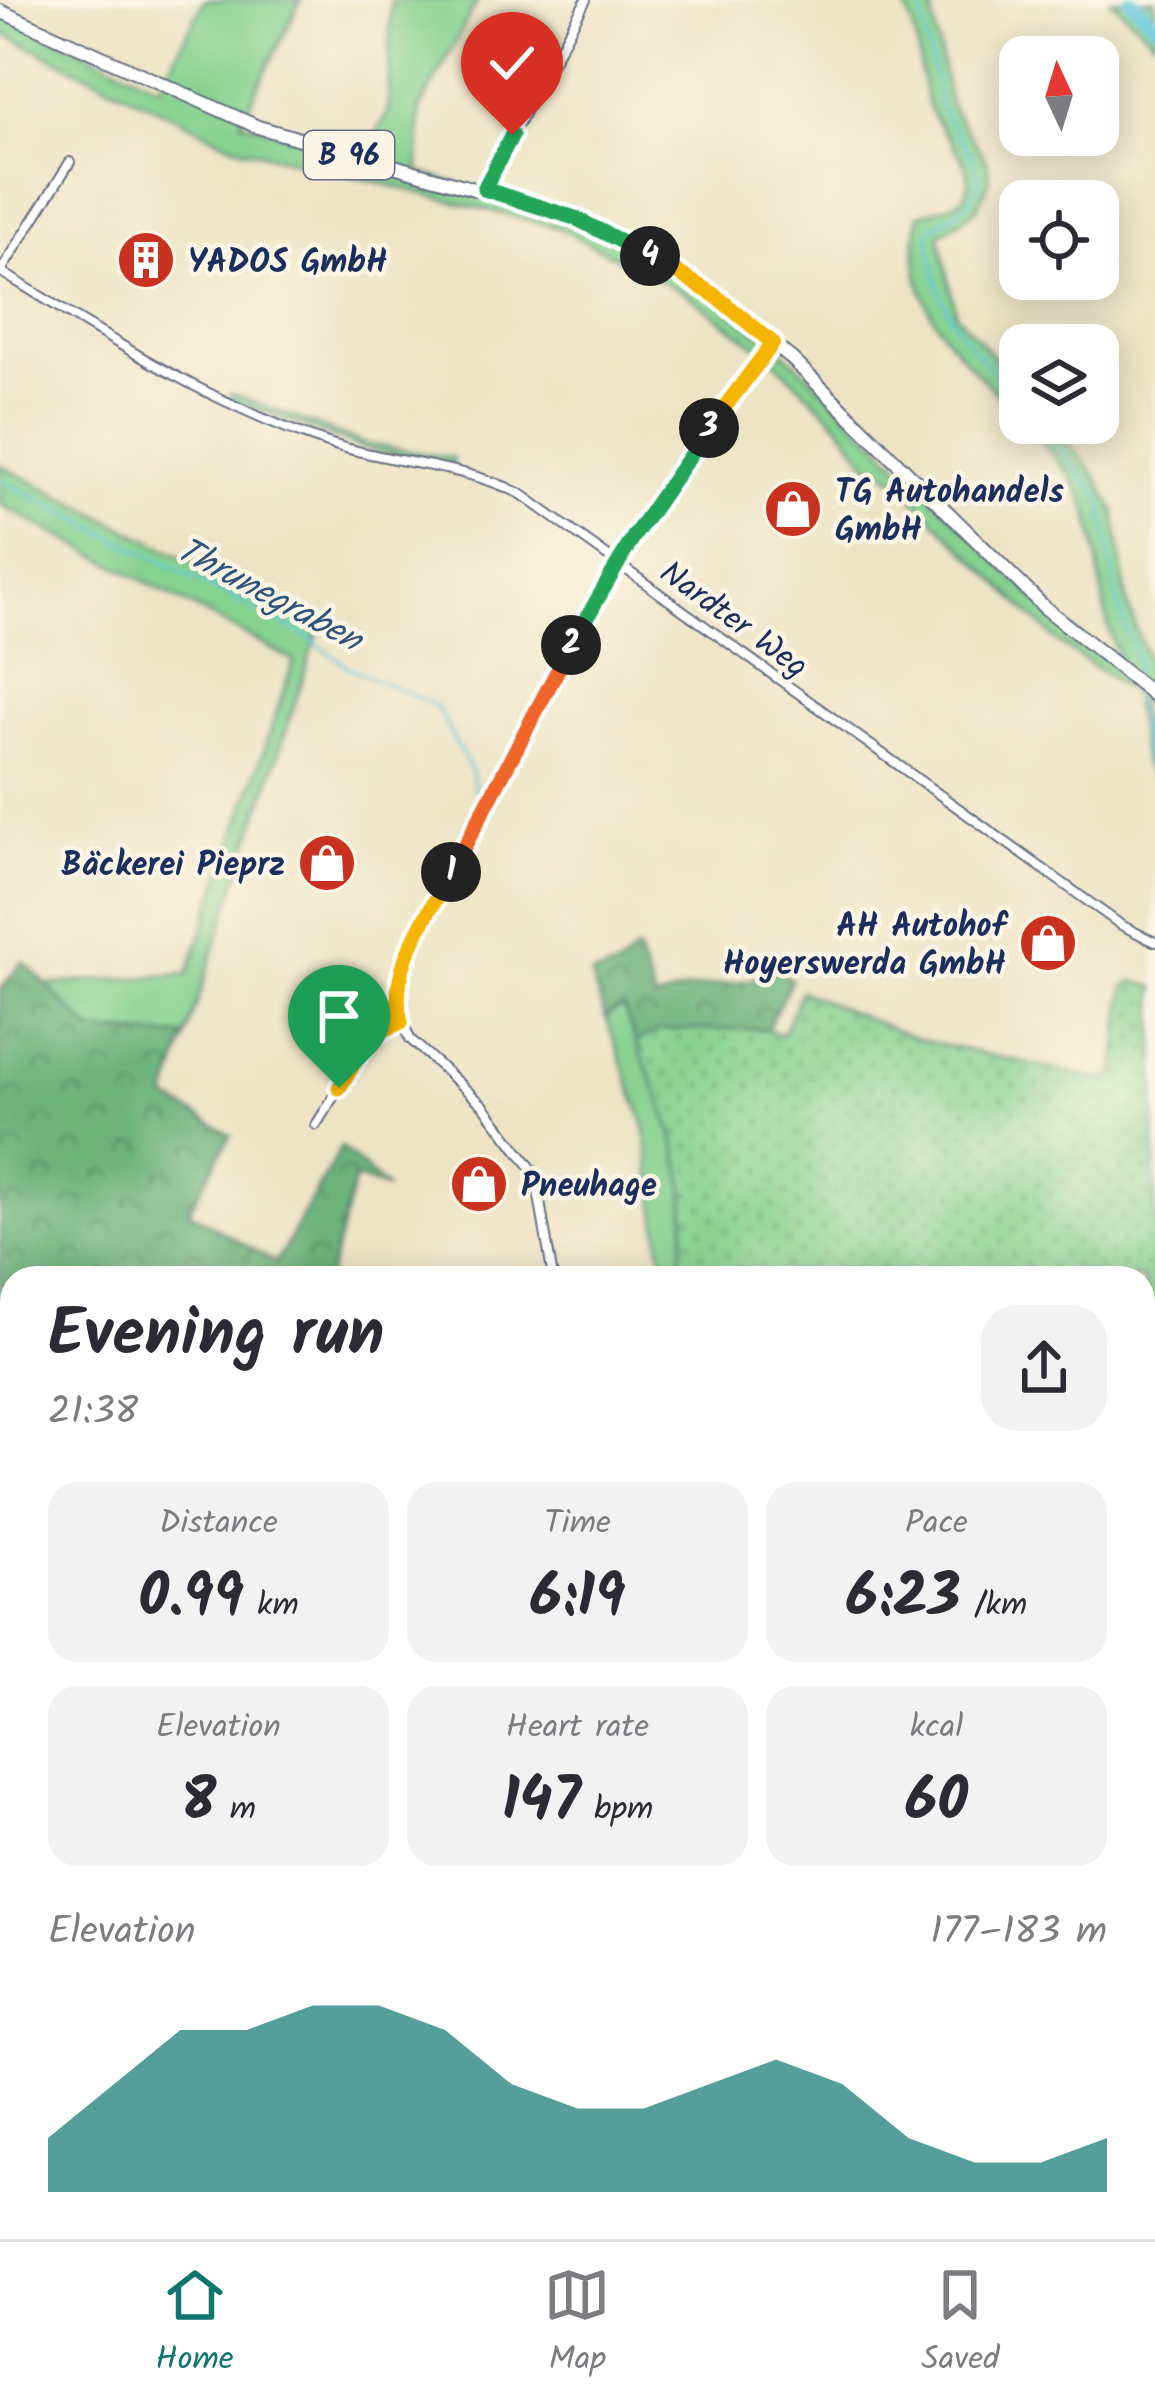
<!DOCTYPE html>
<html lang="en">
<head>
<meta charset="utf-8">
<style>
  body { margin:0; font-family:Kalam,sans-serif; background:#f2f2f3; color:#2b2b33; height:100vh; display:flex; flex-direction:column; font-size:45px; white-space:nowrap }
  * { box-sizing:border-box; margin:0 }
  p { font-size:39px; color:#7c7c81 }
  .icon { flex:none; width:66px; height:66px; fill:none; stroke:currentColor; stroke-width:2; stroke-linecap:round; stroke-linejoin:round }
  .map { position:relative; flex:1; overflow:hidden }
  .side { position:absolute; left:0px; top:1266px; width:1155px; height:975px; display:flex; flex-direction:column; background:#fff; border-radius:36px 36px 0 0; box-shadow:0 6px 30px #0003 }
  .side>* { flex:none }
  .needle { width:78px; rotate:356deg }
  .tools { position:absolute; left:999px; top:36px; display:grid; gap:24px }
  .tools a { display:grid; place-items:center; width:120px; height:120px; border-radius:24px; background:#fff; box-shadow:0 6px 30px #0003; font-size:60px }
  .pin { position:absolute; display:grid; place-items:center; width:102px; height:102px; color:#fff; margin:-123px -51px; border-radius:50% 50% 50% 0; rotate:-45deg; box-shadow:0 0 12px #0007 }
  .pin .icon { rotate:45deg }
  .km { position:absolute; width:60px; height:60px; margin:-30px; border-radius:50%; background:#222; color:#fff; font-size:33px; line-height:60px; text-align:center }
  .round { display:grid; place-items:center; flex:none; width:126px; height:126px; border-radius:36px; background:#f2f2f3 }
  .head { display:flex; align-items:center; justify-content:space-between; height:204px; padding:0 48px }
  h1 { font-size:66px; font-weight:700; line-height:90px }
  .stats { display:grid; grid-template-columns:repeat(3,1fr); gap:18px; height:204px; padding:12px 48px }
  .stats div { display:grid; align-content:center; border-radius:30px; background:#f2f2f3; text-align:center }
  .stats b { font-size:60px; font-weight:700 }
  .stats small { font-size:33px; font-weight:400 }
  .stats p { font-size:33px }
  .chart { height:336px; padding:24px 48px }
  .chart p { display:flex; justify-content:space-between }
  .chart svg { width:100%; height:216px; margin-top:12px; fill:#0f766e; opacity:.7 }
  .tab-bar { display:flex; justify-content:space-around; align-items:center; height:168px; border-top:3px solid #e1e1e2; background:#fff; font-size:33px; color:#7c7c81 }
  .tab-bar a { display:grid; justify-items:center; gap:6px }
  .tab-bar .on { color:#0f766e }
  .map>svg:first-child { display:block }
  .green { fill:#85d18f; stroke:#508076; stroke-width:3 }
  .forest { fill:url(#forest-crowns); stroke:#44716c; stroke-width:3 }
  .garden { fill:url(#garden-dots); stroke:#508076; stroke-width:3 }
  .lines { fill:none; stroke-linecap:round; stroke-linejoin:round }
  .stream { stroke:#5ec4db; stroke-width:3 }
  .river { stroke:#5ec4db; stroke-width:15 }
  .minor-casing { stroke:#656e82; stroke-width:12 }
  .primary-casing { stroke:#656e82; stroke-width:16 }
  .minor { stroke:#fff; stroke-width:8 }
  .primary { stroke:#fff; stroke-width:12 }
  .split-1-casing { stroke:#fff; stroke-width:24 }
  .split-2-casing { stroke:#fff; stroke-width:24 }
  .split-3-casing { stroke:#fff; stroke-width:24 }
  .split-4-casing { stroke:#fff; stroke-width:24 }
  .split-5-casing { stroke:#fff; stroke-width:24 }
  .split-1 { stroke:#f5b400; stroke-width:15 }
  .split-2 { stroke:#f0652b; stroke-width:15 }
  .split-3 { stroke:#22a559; stroke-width:15 }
  .split-4 { stroke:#f5b400; stroke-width:15 }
  .split-5 { stroke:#22a559; stroke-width:15 }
  .labels { text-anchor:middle; stroke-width:9; stroke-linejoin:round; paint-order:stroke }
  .shield { fill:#fcf5e5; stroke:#5e6a86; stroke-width:3 }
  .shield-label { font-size:30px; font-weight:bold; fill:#1b2f5e }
  .poi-label { font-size:33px; font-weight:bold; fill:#1b2f5e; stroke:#fcf5e5; text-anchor:start }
  .street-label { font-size:33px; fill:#1b2f5e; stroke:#fcf5e5 }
  .water-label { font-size:36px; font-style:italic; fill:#2c547d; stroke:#fcf5e5 }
</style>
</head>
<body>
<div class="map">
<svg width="1155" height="2239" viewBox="0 0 1155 2239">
  <defs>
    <pattern id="forest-crowns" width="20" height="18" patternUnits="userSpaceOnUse" patternTransform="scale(3)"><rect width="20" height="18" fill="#6cb37a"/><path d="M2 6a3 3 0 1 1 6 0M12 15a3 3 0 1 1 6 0" fill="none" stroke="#589267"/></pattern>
    <pattern id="garden-dots" width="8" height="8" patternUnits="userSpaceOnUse" patternTransform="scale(3)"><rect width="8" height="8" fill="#85d18f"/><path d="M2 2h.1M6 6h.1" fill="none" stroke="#6caa78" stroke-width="1.8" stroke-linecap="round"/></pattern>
  </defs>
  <rect width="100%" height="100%" fill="#fcf5e5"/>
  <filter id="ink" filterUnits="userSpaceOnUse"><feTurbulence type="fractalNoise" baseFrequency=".00833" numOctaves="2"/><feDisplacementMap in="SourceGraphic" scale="24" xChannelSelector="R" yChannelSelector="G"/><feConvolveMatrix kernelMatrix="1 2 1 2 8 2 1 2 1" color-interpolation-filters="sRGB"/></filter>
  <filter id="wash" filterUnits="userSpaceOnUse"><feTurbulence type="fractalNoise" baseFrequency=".004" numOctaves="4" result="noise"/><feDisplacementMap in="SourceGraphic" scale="48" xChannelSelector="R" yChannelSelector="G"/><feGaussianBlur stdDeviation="2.7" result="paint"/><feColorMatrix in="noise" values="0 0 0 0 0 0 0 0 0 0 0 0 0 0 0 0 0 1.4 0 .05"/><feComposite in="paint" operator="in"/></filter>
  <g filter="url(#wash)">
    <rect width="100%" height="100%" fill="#eee4c5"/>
    <g class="green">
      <path d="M204 0H301L241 121 365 159 388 111 391 0H478L420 109 419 172 575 218 690 279 792 359 1044 607 1124 672C1097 610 1104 573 1089 515 1080 479 1048 450 1024 423H1051L1094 473 1115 511 1127 602 1149 665 1139 709 1155 781 1143 763 1132 692 1060 644 888 474 868 464 840 425 765 352 688 295 559 228 235 146 0 32V12L160 86Z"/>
      <path d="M902 0H930L950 105 987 161 990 180 976 210 939 235 956 314 1020 387V419C962 354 900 312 919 214 934 210 964 206 968 188 975 160 934 128 927 102 917 67 921 33 902 0Z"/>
      <path d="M1111 0H1155V41Z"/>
      <path d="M232 394 365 444 453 458 454 465 368 450 229 400Z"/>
      <path d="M0 465 320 626 186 1037 92 1031 44 985 188 974 294 661 0 504Z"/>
      <path d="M623 1006C658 1103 705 1171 676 1278H665L664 1272 645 1126 606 1017Z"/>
      <path d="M70 2229H420L418 2239H67Z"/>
    </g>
    <g class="forest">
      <path d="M637 950 656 1001C700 978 735 993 777 968L791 980 767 1029 661 1030 636 1042 623 1007 605 1017 591 976 617 968Z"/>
      <path d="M23 961 92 1031 186 1037 167 1098 231 1135 188 1211 276 1263 341 1147 387 1189 355 1178 328 1278H111L104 1271 101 1278H12V1620L0 1675V990Z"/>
    </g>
    <g class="garden">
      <path d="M1133 981 1155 987V1917L1143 1918V1278H676C701 1186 672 1125 636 1042L660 1030 767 1029 782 1035 801 991 916 1039 1103 1080 1115 1074 1125 986Z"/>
      <path d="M12 1620V2229H70L67 2239H0V1675Z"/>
      <path d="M420 2229H786L787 2239H418Z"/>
    </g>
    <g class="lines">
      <g class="stream">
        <path d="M919 0 941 109 973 157 980 179 968 204 929 230C936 322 965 337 1020 402"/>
        <path d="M1038 423 1101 499 1118 604 1137 663 1135 675"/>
        <path d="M0 479 305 635 350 668 436 706 471 771 475 791"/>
        <path d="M1132 685 1147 761 1155 775"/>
      </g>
      <path class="river" d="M1131 0 1155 23"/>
    </g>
  </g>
  <g filter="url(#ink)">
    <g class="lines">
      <defs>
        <g id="minor">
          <path d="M483 189 586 0"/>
          <path d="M0 271C106 337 206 402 325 442 390 464 459 463 521 494L1121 925 1155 942"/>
          <path d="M1 271 70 162"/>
          <path d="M316 1125 370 1038 401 1022"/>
          <path d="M553 1278 535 1173 484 1106 410 1039 399 1011 398 979 599 592 773 343"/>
          <path d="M1143 1925 1155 1924"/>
          <path d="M1143 2221 1155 2223"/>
          <path d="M923 2229 924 2239"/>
          <path d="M1088 2229 1089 2239"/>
        </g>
        <path id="primary" d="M0 11 258 127 575 218 690 279 792 359 1044 607 1155 696"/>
      </defs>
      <use href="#minor" class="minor-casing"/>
      <use href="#primary" class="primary-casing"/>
      <use href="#minor" class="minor"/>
      <use href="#primary" class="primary"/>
    </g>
  </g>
  <g class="lines" filter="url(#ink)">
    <defs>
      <path id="split-1" d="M339 1088 370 1037 401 1022C387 968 427 918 451 872"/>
      <path id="split-2" d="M451 872 571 645"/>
      <path id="split-3" d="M571 645 634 536 709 428"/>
      <path id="split-4" d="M650 256 716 296 773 343 709 428"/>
      <path id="split-5" d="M512 135 484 189 575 218 650 256"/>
    </defs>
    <use href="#split-1" class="split-1-casing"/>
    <use href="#split-2" class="split-2-casing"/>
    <use href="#split-3" class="split-3-casing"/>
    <use href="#split-4" class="split-4-casing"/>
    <use href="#split-5" class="split-5-casing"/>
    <use href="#split-1" class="split-1"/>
    <use href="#split-2" class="split-2"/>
    <use href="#split-3" class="split-3"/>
    <use href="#split-4" class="split-4"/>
    <use href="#split-5" class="split-5"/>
  </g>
  <defs>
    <symbol id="building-disc" viewBox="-11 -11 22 22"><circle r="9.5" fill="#c8321e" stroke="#fcf5e5"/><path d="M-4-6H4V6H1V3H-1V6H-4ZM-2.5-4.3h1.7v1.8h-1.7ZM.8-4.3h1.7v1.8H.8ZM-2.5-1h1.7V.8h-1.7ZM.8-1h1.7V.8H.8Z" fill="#fff"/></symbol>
    <symbol id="shop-disc" viewBox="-11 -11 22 22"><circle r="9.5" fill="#c8321e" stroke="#fcf5e5"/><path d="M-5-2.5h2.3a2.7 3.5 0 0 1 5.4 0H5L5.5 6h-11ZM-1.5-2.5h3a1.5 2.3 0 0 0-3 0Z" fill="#fff"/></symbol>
  </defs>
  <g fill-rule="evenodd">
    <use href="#building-disc" x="113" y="227" width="66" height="66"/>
    <use href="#shop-disc" x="760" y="476" width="66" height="66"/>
    <use href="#shop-disc" x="294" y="830" width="66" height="66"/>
    <use href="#shop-disc" x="1015" y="910" width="66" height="66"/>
    <use href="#shop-disc" x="446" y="1151" width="66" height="66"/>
  </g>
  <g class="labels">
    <rect class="shield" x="304" y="131" width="90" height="48" rx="9"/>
    <g class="shield-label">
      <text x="349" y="165">B 96</text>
    </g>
    <g class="poi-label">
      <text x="188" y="272">YADOS GmbH</text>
      <text x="835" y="502">TG Autohandels<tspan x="835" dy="38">GmbH</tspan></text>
      <text x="285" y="875" text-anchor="end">Bäckerei Pieprz</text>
      <text x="1006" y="936" text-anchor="end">AH Autohof<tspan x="1006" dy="38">Hoyerswerda GmbH</tspan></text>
      <text x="521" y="1196">Pneuhage</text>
    </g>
    <g class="street-label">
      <text transform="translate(735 618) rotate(36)" y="12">Nardter Weg</text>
    </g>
    <g class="water-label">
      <text transform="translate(270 593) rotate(28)" y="13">Thrunegraben</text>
    </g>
  </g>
</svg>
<div class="tools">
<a><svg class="needle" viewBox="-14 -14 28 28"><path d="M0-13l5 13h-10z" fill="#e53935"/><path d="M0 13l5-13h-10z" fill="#7c7c81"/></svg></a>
<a><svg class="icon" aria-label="locate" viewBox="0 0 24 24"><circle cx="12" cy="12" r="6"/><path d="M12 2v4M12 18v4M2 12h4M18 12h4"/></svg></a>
<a><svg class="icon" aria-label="layers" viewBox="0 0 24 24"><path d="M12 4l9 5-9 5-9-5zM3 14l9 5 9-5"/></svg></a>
</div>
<div class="pin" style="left:339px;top:1088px;background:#1e9e55"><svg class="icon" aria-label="arrive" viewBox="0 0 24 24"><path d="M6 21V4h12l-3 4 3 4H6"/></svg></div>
<div class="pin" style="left:512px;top:135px;background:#d93025"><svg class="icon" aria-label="check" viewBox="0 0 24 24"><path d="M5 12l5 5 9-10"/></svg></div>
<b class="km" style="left:451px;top:872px">1</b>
<b class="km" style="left:571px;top:645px">2</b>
<b class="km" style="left:709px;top:428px">3</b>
<b class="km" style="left:650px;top:256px">4</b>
<section class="side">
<div class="head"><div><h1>Evening run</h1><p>21:38</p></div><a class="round"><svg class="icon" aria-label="share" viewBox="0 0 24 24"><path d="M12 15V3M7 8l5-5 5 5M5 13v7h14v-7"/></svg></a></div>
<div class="stats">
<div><p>Distance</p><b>0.99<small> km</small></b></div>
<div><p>Time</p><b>6:19</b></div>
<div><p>Pace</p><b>6:23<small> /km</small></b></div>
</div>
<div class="stats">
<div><p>Elevation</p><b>8<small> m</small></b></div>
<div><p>Heart rate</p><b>147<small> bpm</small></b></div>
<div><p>kcal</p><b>60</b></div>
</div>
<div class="chart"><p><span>Elevation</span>177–183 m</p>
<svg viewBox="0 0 160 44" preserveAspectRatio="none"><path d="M0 44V33L10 22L20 11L30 11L40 6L50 6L60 11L70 22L80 27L90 27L100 22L110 17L120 22L130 33L140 38L150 38L160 33V44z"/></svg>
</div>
</section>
</div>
<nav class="tab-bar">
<a class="on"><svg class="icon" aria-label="home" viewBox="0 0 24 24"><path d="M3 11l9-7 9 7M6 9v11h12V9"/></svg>Home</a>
<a><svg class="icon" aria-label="map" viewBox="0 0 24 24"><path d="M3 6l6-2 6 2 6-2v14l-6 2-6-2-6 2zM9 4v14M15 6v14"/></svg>Map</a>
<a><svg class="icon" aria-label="saved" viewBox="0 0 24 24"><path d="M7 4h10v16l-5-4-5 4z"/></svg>Saved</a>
</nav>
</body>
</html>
